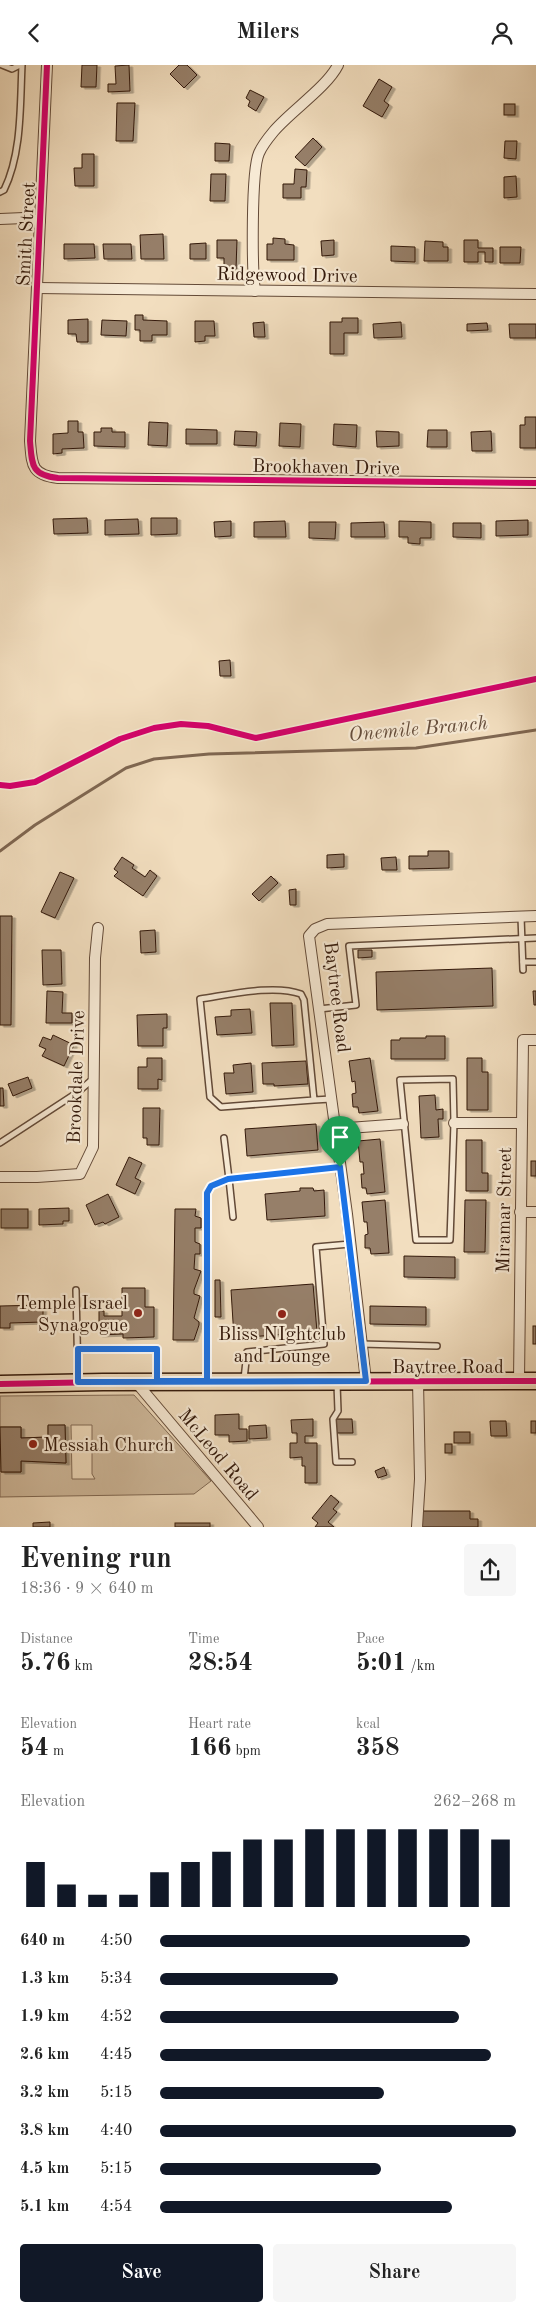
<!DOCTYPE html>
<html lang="en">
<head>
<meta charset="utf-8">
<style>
  body { margin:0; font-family:"Old Standard TT",serif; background:#f6f6f6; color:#222; height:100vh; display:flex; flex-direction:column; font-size:19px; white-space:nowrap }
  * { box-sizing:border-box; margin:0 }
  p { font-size:16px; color:#767676 }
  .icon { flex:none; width:28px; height:28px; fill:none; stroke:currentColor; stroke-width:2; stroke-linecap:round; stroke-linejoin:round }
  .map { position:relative; height:1462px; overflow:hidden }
  .drawer { display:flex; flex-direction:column; background:#fff; flex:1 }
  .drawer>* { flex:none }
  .pin { position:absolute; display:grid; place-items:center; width:42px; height:42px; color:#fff; margin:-51px -21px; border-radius:50% 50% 50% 0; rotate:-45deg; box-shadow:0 0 5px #0007 }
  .pin .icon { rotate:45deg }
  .round { display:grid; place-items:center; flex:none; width:52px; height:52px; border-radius:5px; background:#f6f6f6 }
  .headline { display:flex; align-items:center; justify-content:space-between; height:85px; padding:0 20px }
  h1 { font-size:28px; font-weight:700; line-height:38px }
  .metrics { display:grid; grid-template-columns:repeat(3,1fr); gap:8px; height:85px; padding:5px 20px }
  .metrics div { display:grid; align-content:center }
  .metrics b { font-size:25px; font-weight:700 }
  .metrics small { font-size:14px; font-weight:400 }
  .metrics p { font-size:14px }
  .chart { height:140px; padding:10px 20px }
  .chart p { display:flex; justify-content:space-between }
  .chart svg { width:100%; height:90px; margin-top:5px; stroke:#111827; stroke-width:6 }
  .primary-button { display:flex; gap:10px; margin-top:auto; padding:10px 20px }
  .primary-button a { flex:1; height:58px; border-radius:5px; background:#111827; color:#fff; font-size:20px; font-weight:700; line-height:58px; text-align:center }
  .primary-button a+a { background:#f6f6f6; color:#222 }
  ul { padding:0 20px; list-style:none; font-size:16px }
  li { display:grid; grid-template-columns:80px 60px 1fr; align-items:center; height:38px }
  li i { height:12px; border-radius:6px; background:#111827 }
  header { display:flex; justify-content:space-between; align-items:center; height:65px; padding:0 20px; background:#fff; font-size:22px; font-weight:700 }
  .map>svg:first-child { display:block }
  .green { fill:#d2bda0; stroke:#826b56; fill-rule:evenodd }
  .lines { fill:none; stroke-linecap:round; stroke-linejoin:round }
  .stream { stroke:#7f6752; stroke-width:3 }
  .building { fill:#967f69; stroke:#33190b; filter:url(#shadow) }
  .service-casing { stroke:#634a38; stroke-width:8 }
  .minor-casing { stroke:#634a38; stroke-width:12 }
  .primary-casing { stroke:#33190b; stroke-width:19 }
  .service { stroke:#f7ead5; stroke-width:5 }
  .minor { stroke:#f7ead5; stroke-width:10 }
  .primary { stroke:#f2debf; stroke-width:16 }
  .cycleway-casing { stroke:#f7ead5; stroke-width:9 }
  .cycleway { stroke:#d6006c; stroke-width:6 }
  .route-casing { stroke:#fff; stroke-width:10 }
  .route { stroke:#1a73e8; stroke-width:6 }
  .poi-dot { fill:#8f2418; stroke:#f7ead5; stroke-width:2 }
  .labels { text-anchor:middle; stroke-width:4.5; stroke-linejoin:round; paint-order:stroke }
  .street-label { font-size:19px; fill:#33190b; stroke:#f7ead5 }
  .poi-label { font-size:19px; fill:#33190b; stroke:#f7ead5; text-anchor:end }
  .water-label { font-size:20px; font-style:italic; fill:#654d3b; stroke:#f7ead5 }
</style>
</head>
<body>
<header><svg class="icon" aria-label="back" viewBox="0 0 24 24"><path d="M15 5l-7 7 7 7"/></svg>Milers<svg class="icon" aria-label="person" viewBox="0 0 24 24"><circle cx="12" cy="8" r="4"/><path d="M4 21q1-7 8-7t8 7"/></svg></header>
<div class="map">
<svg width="536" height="1462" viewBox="0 0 536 1462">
  <defs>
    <filter id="shadow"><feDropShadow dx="3.5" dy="2" stdDeviation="0" flood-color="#0004"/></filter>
  </defs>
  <rect width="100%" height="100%" fill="#f2debf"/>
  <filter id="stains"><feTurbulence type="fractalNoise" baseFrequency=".004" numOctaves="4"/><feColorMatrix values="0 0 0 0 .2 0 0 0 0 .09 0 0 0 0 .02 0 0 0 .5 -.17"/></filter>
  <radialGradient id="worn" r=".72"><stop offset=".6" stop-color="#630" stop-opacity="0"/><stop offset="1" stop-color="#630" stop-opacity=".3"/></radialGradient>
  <path class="green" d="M134 1330 211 1416 194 1429 0 1432V1331ZM65 1360 66 1398 21 1396V1407H1L0 1362H21V1373L48 1372V1361ZM71 1360H92V1409L95 1414H72Z"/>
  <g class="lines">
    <path class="stream" d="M0 786 35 760 126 703 154 694 209 689 416 683 536 665"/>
  </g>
  <g class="building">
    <path d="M82 0H97L96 22H81Z"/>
    <path d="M129 0 130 26 108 27V19H116L115 1Z"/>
    <path d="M179 0H187L197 10 184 23 170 9Z"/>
    <path d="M379 14 392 22 384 36 389 40 382 52 363 41Z"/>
    <path d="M250 25 264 32 256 46 248 41 250 36 246 33Z"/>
    <path d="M117 38H135L133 76H116Z"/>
    <rect x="504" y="39" width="11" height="11"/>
    <path d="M313 73 322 82 305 101 295 92Z"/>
    <path d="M505 76H517L516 94 504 93Z"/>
    <path d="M215 78 230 79 229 96H215Z"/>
    <path d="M82 89H94V121H75L74 103H82Z"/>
    <path d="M295 104 307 105 306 122H301V133H283V119H294Z"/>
    <path d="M211 109H226L225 136H210Z"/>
    <path d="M516 111 517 132 504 133V112Z"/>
    <path d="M163 169 164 194H141L140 170Z"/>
    <path d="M273 173 285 174V179L294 180V195H267V179H273Z"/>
    <path d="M217 175H237L236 204H224V193H217Z"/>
    <path d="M334 175V190L322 191 321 176Z"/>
    <path d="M464 175H478V183H493V197H485V187H478V197H464Z"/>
    <path d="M425 176 443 177V182H448V196H424Z"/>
    <path d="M206 178V194H190V179Z"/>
    <path d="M64 179H94L95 193 64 194Z"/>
    <path d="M103 179H131L132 194H104Z"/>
    <path d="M391 181 415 182V197L391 196Z"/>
    <path d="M500 182H521L520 198H500Z"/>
    <path d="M135 250H143V255L167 256V270H152V276H140V265H135Z"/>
    <path d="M342 253H358V268H344V289H330V257H342Z"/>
    <path d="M88 254V277H77L76 269H68V255Z"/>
    <path d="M102 255 127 256 126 271 101 270Z"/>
    <path d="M195 256H214L215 271H205V276L195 277Z"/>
    <path d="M264 257 265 272H254L253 258Z"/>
    <path d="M401 257 402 272 374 273 373 259Z"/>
    <path d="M487 258 488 265 467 266V259Z"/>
    <path d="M509 259H536V273H510Z"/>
    <path d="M525 352H536V383H520V360H525Z"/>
    <path d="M68 356H78V367H83L84 383 62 384V388L53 389V369L68 368Z"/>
    <path d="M149 357 168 358 167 381 148 380Z"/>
    <path d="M280 358 301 359 300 382 279 381Z"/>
    <path d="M334 359 357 360 356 382 333 380Z"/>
    <path d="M101 363H112V367H125V382L94 381V367H101Z"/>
    <path d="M186 364 217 365V379H186Z"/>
    <path d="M428 365H447V382H427Z"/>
    <path d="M235 366 257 367 256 381 234 380Z"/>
    <path d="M376 366 399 367V381L377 382Z"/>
    <path d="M491 366 492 386H472L471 367Z"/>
    <path d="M87 453 88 468 54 469 53 454Z"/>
    <path d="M151 453H177V469L151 470Z"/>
    <path d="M138 454 139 469 105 470V455Z"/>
    <path d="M528 455V470L496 471V456Z"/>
    <path d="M231 456V471L215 472 214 457Z"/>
    <path d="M285 456 286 472H254V457Z"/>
    <path d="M399 456 431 457V473H420V479L408 478V472H399Z"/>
    <path d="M309 457H336L335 474 309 473Z"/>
    <path d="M384 457 385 472H351V458Z"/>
    <path d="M453 458H481V473L453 472Z"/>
    <path d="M230 595 231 611H220L219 596Z"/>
    <path d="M428 786H449V803L409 804V791H428Z"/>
    <path d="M344 789V802L327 803V790Z"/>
    <path d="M122 792 134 800 132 803 145 812 150 805 157 811 143 831 114 811 118 807 114 804Z"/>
    <path d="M396 792 397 805H382L381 793Z"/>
    <path d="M60 807 74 813 55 853 41 847Z"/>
    <path d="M271 811 278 818 259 836 252 829Z"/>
    <path d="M296 824V840H290L289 825Z"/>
    <path d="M0 851H12L11 960H0Z"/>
    <path d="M155 865 156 887 141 888 140 866Z"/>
    <path d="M42 885H61L62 919 43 920Z"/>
    <path d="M358 885H372V892L358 893Z"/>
    <path d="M492 903 493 941 377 945 376 907Z"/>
    <path d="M47 926 63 927 62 948H72V958H46Z"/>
    <path d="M533 926H536V940H534Z"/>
    <path d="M270 938H292L294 980 272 981Z"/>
    <path d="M250 944 252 968 217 970 215 952 231 951V945Z"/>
    <path d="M167 949V963H163V981H138L137 950Z"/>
    <path d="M53 970 74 980 64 1001 42 991 46 984 39 981 43 972 51 975Z"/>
    <path d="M426 971H445V994H391V975H400V973H426Z"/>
    <path d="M147 993H162V1015L158 1014V1024H138V1002H147Z"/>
    <path d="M370 993 378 1046 359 1048 358 1042H353L352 1029 356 1028 355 1016 352 1017 349 996Z"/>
    <path d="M467 993H482V1007H488V1045H467Z"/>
    <path d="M306 996 308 1019 274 1021V1019H263L262 998Z"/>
    <path d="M251 998 253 1027 226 1029 224 1008H234L233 1000Z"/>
    <path d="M28 1012 32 1023 13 1031 8 1019Z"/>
    <path d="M0 1023H3L4 1041H0Z"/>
    <path d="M435 1030 436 1045 443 1044V1054H438L439 1072 421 1073 419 1031Z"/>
    <path d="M143 1043H160L159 1080H147V1073H143Z"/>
    <path d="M316 1059 318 1085 247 1091 245 1064Z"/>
    <path d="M380 1074 385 1127 367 1129 366 1123H362L361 1109H364L363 1097H360L358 1076Z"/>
    <path d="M466 1075H482V1108H488V1126H466Z"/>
    <path d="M129 1092 142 1098 135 1113 141 1116 135 1129 116 1120Z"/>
    <rect x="531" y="1096" width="5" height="15"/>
    <path d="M300 1123H313L314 1126 324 1125 325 1151 267 1155 265 1129 300 1126Z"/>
    <path d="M108 1129 119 1152 105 1159 103 1157 95 1160 86 1140Z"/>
    <path d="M385 1135 389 1188 371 1189 370 1183H365V1170L368 1169 367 1157H364L362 1137Z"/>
    <path d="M465 1135H486L485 1187H464Z"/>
    <path d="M69 1143V1156H63V1159L39 1160V1144Z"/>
    <rect x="1" y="1144" width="27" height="19"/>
    <path d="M175 1144H196L195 1151 201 1153V1163H195V1177L200 1179V1189H195L194 1204 201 1206 194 1225V1229L200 1231 194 1253 199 1257V1260L194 1275H173Z"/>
    <path d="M404 1191 455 1192V1213L404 1212Z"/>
    <path d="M215 1215H220L221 1252H215Z"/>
    <path d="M313 1219 317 1267 234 1273 231 1225Z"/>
    <path d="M122 1223H145V1242H154V1272L123 1273V1269L99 1270V1246H104V1251H122Z"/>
    <path d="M43 1240V1257L10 1258V1263H0V1241Z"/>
    <path d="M370 1241 426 1242V1260L370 1259Z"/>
    <rect x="533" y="1261" width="3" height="18"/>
    <path d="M239 1349V1364H247V1376L229 1377V1370H215V1350Z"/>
    <path d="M313 1354V1371H305V1378H317V1418H305V1401H302V1392L290 1393V1378H297V1368H292L291 1355Z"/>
    <path d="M336 1354H352L353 1368H336Z"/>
    <path d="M490 1356H506L507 1371H491Z"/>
    <rect x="531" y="1356" width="5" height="12"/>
    <path d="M48 1360H65L66 1398 21 1396V1407H1L0 1362H21V1373L48 1372Z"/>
    <path d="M266 1360 267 1373 249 1374V1361Z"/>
    <rect x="454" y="1367" width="16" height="11"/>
    <rect x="445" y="1379" width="7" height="9"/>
    <path d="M384 1402 387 1410 378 1413 375 1406Z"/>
    <path d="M331 1430 339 1437 333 1444 337 1447 328 1457 334 1462H315L318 1458 312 1453Z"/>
    <path d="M420 1446H470V1454H478V1462H420Z"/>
    <path d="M50 1457V1462H33V1458Z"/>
    <rect x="175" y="1458" width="35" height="4"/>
  </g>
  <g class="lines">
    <defs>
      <g id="service">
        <path d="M2 0 12 4 20 0"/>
        <path d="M0 127 4 125C22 88 20 41 22 0"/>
        <path d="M521 852 523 905"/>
        <path d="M523 897H536"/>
        <path d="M319 944 356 940 349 881 536 873"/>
        <path d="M453 1014 454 1058 450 1175H416L400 1015Z"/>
        <path d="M314 1035 221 1042 210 1032 200 934C228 930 274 919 301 929L304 935 314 1035 331 1034"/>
        <path d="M0 1078 78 1027 94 1013"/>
        <path d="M233 1152 229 1114 340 1102"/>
        <path d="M76 1225 78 1314"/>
        <path d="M361 1279 437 1281"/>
        <path d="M78 1284H157V1313"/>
        <path d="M207 1314V1128L211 1121 229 1114 224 1073"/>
        <path d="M244 1314 247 1287 324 1279 316 1182 350 1179"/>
        <path d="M337 1319 338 1346 333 1354 336 1397H352"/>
      </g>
      <g id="minor">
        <path d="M47 0 30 376C32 400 31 410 58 413L536 418"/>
        <path d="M0 154 24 153 40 156"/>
        <path d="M37 223 536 229"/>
        <path d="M255 226C252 205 251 106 259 88 262 81 269 72 274 66 291 46 327 22 338 0"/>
        <path d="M454 1058H521"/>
        <path d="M335 1064 403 1059"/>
        <path d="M0 1112H37L80 1109 93 1082 95 893 98 863"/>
        <path d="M520 1147H536"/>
        <path d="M135 1316 258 1462"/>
        <path d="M366 1316 347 1149 309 871 315 864 327 859 536 851"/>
        <path d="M519 1316 523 975H536"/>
        <path d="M417 1462 420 1414 418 1316"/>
      </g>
      <path id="primary" d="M0 1319 103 1317 536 1316"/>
    </defs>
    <use href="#service" class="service-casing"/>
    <use href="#minor" class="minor-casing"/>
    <use href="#primary" class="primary-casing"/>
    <use href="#service" class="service"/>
    <use href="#minor" class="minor"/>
    <use href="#primary" class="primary"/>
    <defs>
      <g id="cycleway">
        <path d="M47 0 30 376C32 400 31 410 58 413L536 418"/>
        <path d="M0 720 10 721 35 717 120 674 154 663 181 659 208 661 256 673 536 614"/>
        <path d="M0 1319 103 1317 536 1316"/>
      </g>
    </defs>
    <use href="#cycleway" class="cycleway-casing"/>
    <use href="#cycleway" class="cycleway"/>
  </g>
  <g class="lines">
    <defs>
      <path id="route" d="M340 1102 228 1114 211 1121 207 1128V1316H157V1284H78V1317L366 1316 340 1102"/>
    </defs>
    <use href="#route" class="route-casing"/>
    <use href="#route" class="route"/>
  </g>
  <g class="poi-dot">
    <circle cx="138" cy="1248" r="5"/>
    <circle cx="282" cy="1249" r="5"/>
    <circle cx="33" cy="1379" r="5"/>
  </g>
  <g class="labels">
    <g class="street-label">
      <text transform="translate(25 169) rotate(-87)" y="7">Smith Street</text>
      <text transform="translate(287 209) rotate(1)" y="7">Ridgewood Drive</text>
      <text transform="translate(326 401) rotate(1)" y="7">Brookhaven Drive</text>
      <text transform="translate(338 932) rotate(83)" y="7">Baytree Road</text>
      <text transform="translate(75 1012) rotate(-88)" y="7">Brookdale Drive</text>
      <text transform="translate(503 1145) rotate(-89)" y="7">Miramar Street</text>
      <text x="448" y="1308">Baytree Road</text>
      <text transform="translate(219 1389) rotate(50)" y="7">McLeod Road</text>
    </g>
    <g class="poi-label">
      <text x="128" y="1244">Temple Israel<tspan x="128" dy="22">Synagogue</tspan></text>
      <text x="282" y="1275" text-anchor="middle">Bliss NIghtclub<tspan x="282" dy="22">and Lounge</tspan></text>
      <text x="43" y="1386" text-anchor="start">Messiah Church</text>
    </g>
    <g class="water-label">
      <text transform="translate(418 663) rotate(-5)" y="7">Onemile Branch</text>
    </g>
  </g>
  <rect width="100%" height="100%" filter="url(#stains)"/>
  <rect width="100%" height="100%" fill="url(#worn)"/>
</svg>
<div class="pin" style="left:340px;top:1102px;background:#1e9e55"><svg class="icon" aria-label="arrive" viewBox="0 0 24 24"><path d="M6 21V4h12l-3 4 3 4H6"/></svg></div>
</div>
<section class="drawer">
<div class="headline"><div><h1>Evening run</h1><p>18:36 · 9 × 640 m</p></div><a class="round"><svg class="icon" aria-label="share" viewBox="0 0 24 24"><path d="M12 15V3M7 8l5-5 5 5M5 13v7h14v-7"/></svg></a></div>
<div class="metrics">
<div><p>Distance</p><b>5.76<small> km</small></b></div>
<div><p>Time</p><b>28:54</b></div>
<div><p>Pace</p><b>5:01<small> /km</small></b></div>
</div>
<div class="metrics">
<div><p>Elevation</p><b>54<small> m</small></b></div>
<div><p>Heart rate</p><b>166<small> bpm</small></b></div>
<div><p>kcal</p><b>358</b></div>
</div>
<div class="chart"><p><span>Elevation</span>262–268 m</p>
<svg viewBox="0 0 160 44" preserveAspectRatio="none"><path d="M5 44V22M15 44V33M25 44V38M35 44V38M45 44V27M55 44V22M65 44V17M75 44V11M85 44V11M95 44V6M105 44V6M115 44V6M125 44V6M135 44V6M145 44V6M155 44V11"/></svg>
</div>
<ul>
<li><b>640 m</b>4:50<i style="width:87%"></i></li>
<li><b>1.3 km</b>5:34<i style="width:50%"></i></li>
<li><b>1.9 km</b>4:52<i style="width:84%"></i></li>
<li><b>2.6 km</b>4:45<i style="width:93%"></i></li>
<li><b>3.2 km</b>5:15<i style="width:63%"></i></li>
<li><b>3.8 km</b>4:40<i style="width:100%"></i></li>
<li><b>4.5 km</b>5:15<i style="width:62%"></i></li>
<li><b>5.1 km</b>4:54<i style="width:82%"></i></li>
</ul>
<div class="primary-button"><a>Save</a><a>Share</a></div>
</section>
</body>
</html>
